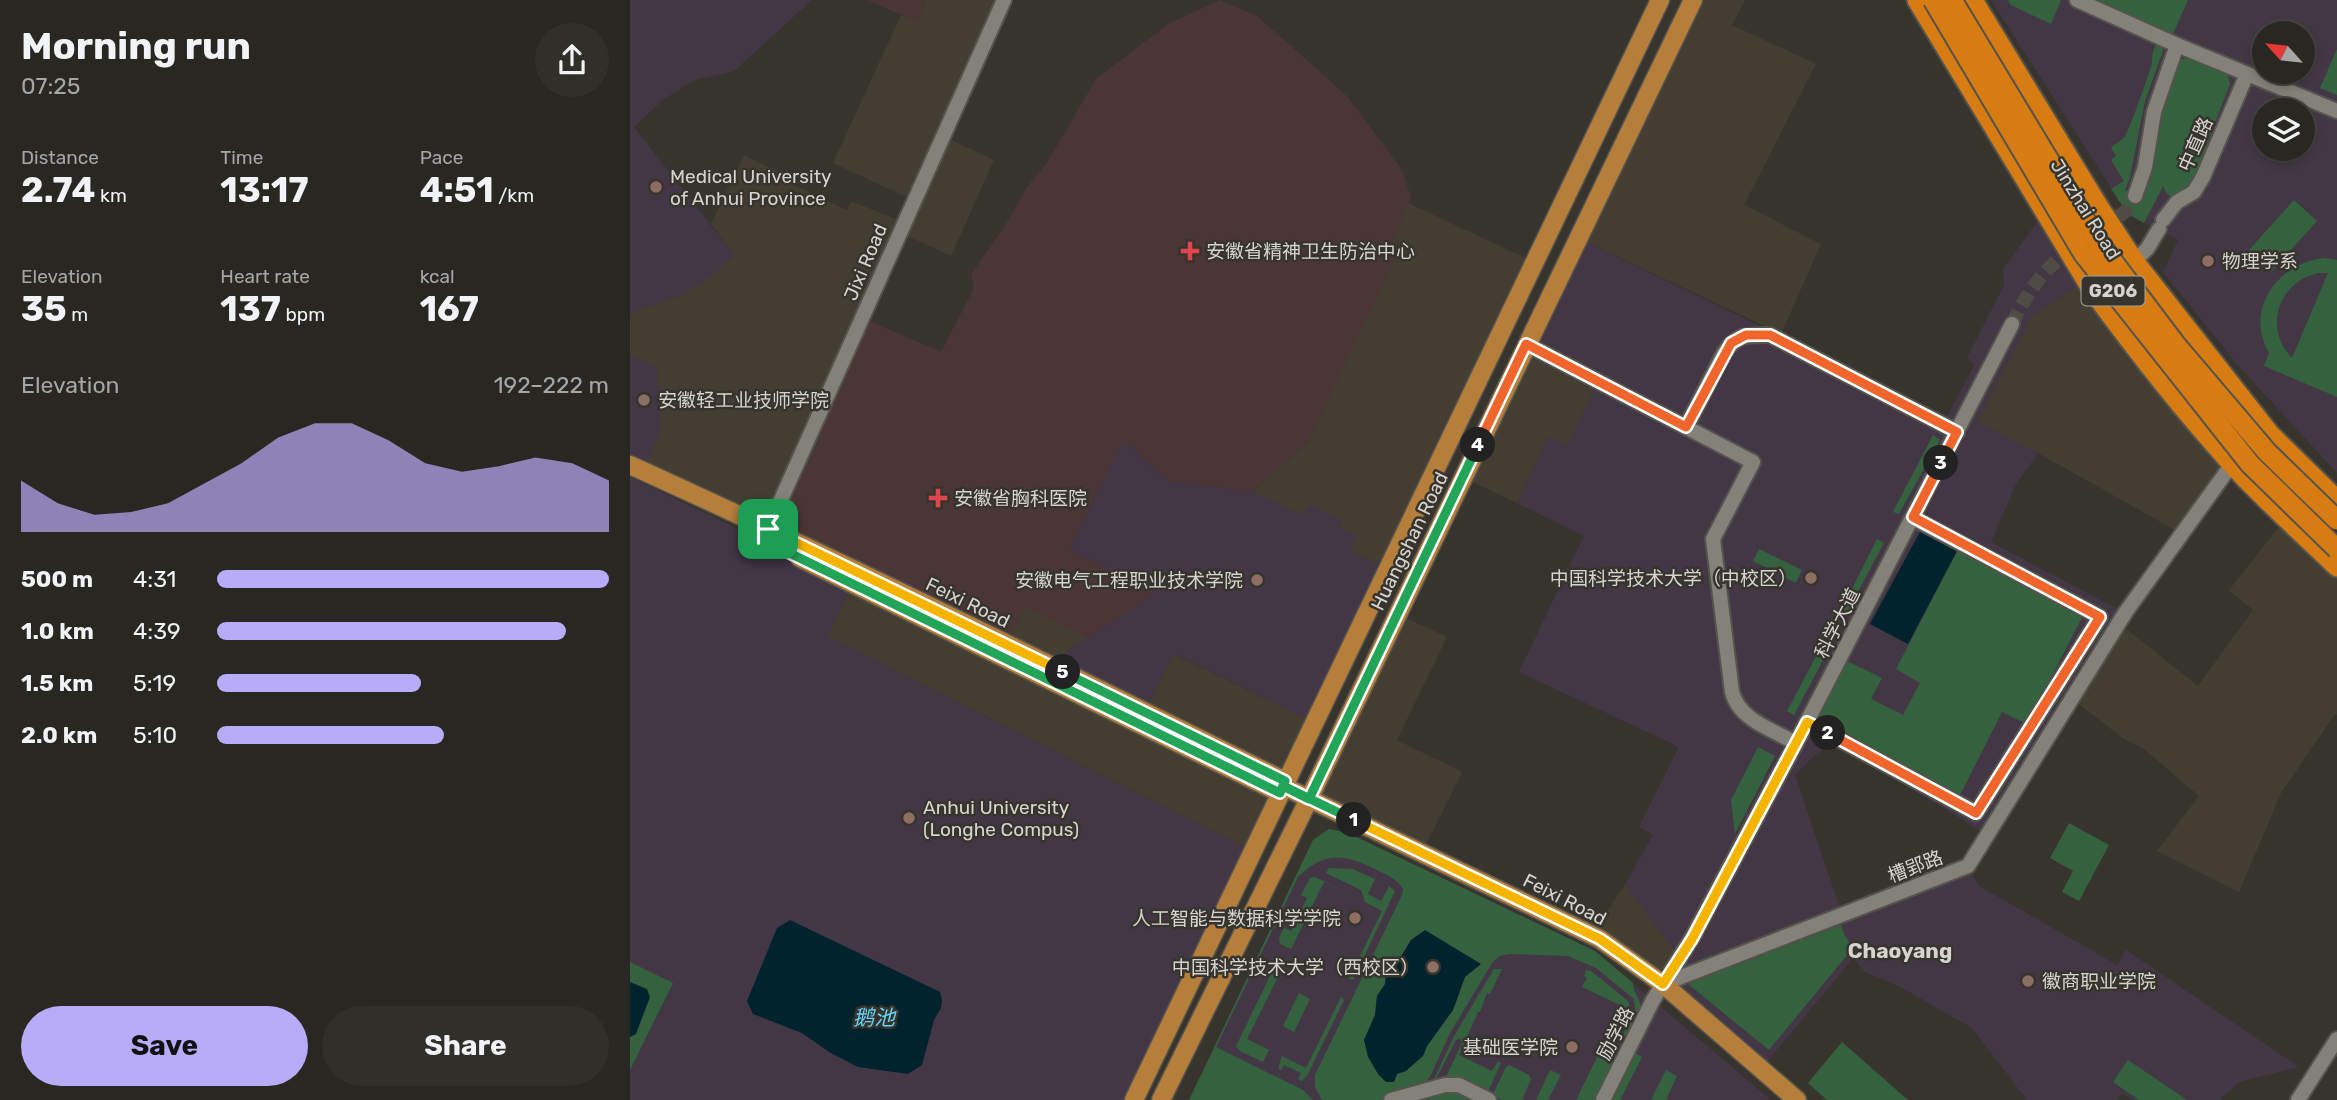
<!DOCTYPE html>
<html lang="en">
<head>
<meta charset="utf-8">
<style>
  body { margin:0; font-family:Rubik,"Noto Sans SC",sans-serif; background:#312f2a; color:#f1f3f6; height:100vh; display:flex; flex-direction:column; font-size:26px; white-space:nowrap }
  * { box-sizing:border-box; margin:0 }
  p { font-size:23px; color:#a5a5a5 }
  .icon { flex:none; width:38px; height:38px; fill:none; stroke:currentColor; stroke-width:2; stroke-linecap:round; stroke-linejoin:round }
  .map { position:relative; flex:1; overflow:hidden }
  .sheet { display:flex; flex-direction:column; background:#292722; width:630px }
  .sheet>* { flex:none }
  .needle { width:46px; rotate:297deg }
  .buttons { position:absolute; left:1622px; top:21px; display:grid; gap:14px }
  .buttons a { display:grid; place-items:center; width:63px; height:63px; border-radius:50%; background:#292722; box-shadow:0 4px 10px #0003,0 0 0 2px #454440; font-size:35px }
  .pin { position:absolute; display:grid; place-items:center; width:60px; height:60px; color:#fff; margin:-30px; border-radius:14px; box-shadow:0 4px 10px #0006 }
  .km { position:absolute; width:35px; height:35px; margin:-18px; border-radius:50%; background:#222; color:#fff; font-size:19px; line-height:35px; text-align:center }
  .round { display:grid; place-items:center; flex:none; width:74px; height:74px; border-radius:37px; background:#312f2a }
  .overview { display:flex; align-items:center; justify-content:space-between; height:119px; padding:0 21px }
  h1 { font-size:38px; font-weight:700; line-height:52px }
  .metrics { display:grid; grid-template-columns:repeat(3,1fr); gap:10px; height:119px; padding:7px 21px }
  .metrics div { display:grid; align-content:center }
  .metrics b { font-size:35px; font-weight:700 }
  .metrics small { font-size:19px; font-weight:400 }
  .metrics p { font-size:19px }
  .chart { height:196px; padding:14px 21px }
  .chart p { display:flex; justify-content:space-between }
  .chart svg { width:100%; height:126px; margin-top:7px; fill:#b8abf7; opacity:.7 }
  .button { display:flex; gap:14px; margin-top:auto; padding:14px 21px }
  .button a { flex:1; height:80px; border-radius:42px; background:#b8abf7; color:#111; font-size:28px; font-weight:700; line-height:80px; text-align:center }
  .button a+a { background:#312f2a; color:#f1f3f6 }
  ul { padding:0 21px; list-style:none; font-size:23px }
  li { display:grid; grid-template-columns:112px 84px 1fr; align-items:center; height:52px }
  li i { height:18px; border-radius:9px; background:#b8abf7 }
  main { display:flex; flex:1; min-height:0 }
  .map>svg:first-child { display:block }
  .built { fill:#433e31 }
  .education { fill:#433746; fill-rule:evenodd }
  .medical { fill:#4b3637 }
  .green { fill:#35623e; fill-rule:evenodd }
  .water { fill:#00232e }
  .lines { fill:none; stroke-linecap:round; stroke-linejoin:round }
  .minor-tunnel { stroke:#4f4c45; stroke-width:14; stroke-dasharray:14 7; stroke-linecap:butt }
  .minor-casing { stroke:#55534d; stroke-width:18 }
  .major-casing { stroke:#55534d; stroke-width:21 }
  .highway-casing { stroke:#55534d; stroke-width:23 }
  .minor { stroke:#848179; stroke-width:14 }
  .major { stroke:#b57e3b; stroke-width:18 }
  .highway { stroke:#d67c12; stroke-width:19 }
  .highway-bridge-casing { stroke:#55534d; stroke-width:23; stroke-linecap:butt }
  .highway-bridge { stroke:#d67c12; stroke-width:19 }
  .split-1-casing { stroke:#fff; stroke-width:14 }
  .split-2-casing { stroke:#fff; stroke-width:14 }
  .split-3-casing { stroke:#fff; stroke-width:14 }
  .split-4-casing { stroke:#fff; stroke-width:14 }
  .split-5-casing { stroke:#fff; stroke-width:14 }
  .split-6-casing { stroke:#fff; stroke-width:14 }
  .split-1 { stroke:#22a559; stroke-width:9 }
  .split-2 { stroke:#f5b400; stroke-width:9 }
  .split-3 { stroke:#f0652b; stroke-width:9 }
  .split-4 { stroke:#f0652b; stroke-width:9 }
  .split-5 { stroke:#22a559; stroke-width:9 }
  .split-6 { stroke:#f5b400; stroke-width:9 }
  .education-dot { fill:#8d6e63; stroke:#37342d; stroke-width:2.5 }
  .health-dot { fill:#e0444e; stroke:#37342d; stroke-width:2.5 }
  .labels { text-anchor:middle; stroke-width:5; stroke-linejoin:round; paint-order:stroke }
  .shield { fill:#37342d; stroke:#a6a39e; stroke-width:2 }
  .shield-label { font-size:18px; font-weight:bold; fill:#d5d3cf }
  .street-label { font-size:19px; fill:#d5d3cf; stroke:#37342d }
  .poi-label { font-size:19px; fill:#d5d3cf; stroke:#37342d; text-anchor:start }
  .neighbourhood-label { font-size:21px; font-weight:bold; fill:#d5d3cf; stroke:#37342d }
  .water-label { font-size:21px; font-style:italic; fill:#63d3f8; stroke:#37342d }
</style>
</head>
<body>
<main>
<section class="sheet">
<div class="overview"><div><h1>Morning run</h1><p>07:25</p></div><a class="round"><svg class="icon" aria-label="share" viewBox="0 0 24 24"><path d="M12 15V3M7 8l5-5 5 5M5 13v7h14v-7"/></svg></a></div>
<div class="metrics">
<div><p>Distance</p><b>2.74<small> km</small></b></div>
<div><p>Time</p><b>13:17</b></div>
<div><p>Pace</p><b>4:51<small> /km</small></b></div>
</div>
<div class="metrics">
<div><p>Elevation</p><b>35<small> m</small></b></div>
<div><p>Heart rate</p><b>137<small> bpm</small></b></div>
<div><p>kcal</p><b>167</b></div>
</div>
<div class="chart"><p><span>Elevation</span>192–222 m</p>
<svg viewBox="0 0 160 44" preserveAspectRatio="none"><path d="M0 44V26L10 34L20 38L30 37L40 34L50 27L60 20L70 11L80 6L90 6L100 12L110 20L120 23L130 21L140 18L150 20L160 26V44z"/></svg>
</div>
<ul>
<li><b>500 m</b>4:31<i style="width:100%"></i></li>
<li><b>1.0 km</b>4:39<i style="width:89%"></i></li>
<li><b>1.5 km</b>5:19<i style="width:52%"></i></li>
<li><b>2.0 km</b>5:10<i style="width:58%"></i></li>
</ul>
<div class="button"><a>Save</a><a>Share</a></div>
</section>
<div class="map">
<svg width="1707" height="1100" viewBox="0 0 1707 1100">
  <rect width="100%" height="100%" fill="#37342d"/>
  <g class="built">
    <path d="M296 0H374L312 136 364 160 321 256 269 232 138 529 13 471 0 355V313L54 294 104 255 81 224 114 155 151 173 149 178 217 210 221 201 273 222 283 200 203 163 271 15 287 21Z"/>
    <path d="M1063 0H1115L1102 25 1186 64 1114 205 1191 244 1151 334 948 238Z"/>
    <path d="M778 203 904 262 757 568 719 551 709 528 712 521 673 516 622 492 678 442 765 257 761 245Z"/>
    <path d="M1456 281 1602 464 1552 534 1408 453 1347 422 1402 316Z"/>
    <path d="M892 352 964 390 938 445 919 437 887 503 832 477Z"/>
    <path d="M1656 518 1707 567V715L1705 714 1651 793 1609 892 1527 851 1569 796 1514 749 1494 739 1441 698 1489 623 1568 686 1623 610 1599 590Z"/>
    <path d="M223 584 650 793 622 851 197 636Z"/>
    <path d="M395 606 458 638 435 653 427 669 376 644Z"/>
    <path d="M767 614 817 637 767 740 832 772 792 853 679 799Z"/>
    <path d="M543 654 684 722 655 781 514 712Z"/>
    <path d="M995 884 1050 957 1061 973 1033 984 962 935Z"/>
  </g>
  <g class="education">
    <path d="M0 0H182L104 71 64 80 33 100 4 127 104 255 85 273 54 294 0 313Z"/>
    <path d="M1361 0H1707V473L1606 363 1533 272 1548 240 1498 214ZM1634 33H1673V72H1634ZM1634 110H1673V149H1634Z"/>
    <path d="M1415 211 1456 281 1402 316 1347 422 1408 453 1386 484 1361 542 1495 613 1357 835 1206 743 1186 754 1165 775 1212 914 1338 866 1349 886 1487 965 1496 950 1669 1067 1609 1082 1589 1100H1502L1492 1093 1487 1100H1397L1342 1028 1267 985 1235 972 1223 958 1131 1069 1033 984 1061 973 995 884 1023 835 1009 827 1049 747 889 672 954 536 887 503 919 436 938 445 964 390 892 352 948 238 1317 416 1345 364 1337 358 1374 285 1373 269Z"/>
    <path d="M0 355 27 368 30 432 13 471 0 465Z"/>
    <path d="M490 445H499L537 481 622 492 673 515 679 505 712 520 709 528 726 536 720 551 757 568 684 722 544 654 514 712 428 669 435 653 525 593 440 549Z"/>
    <path d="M0 477 223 584 197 636 622 851 502 1100H0Z"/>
    <path d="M699 829 718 833 965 951 1141 1100H559L683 840Z"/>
  </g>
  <g class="medical">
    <path d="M238 0H296L287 22Z"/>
    <path d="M590 0 627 16 716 95 772 170 781 197 761 245 766 257 678 442 622 492 537 481 499 445 490 446 440 549 526 593 458 638 395 607 376 644 138 529 232 318 311 352 344 288 341 274 373 229 397 187 417 163 466 79 538 24Z"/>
  </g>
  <g class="green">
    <path d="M1378 0H1431L1421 24 1381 5Z"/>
    <path d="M1466 0H1558L1543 34Z"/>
    <path d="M1527 42 1532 45 1533 51 1515 101 1500 177 1495 190 1512 200 1523 171 1534 106 1551 60 1559 57 1596 70 1600 84 1563 180 1554 193 1545 198 1537 194 1533 186 1514 223 1498 214 1481 189 1494 181 1481 160 1486 156 1481 147C1485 144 1491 141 1495 137 1498 133 1522 67 1522 63 1522 53 1523 51 1527 42Z"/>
    <path d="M1707 49V95L1690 88Z"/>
    <path d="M1664 200 1687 221 1641 272 1618 251Z"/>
    <path d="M1694 258 1707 260V397L1634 366 1639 353C1614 309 1648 263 1694 258ZM1688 273H1698L1662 358C1633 328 1648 282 1688 273Z"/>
    <path d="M1303 435 1310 440 1269 514 1263 512Z"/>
    <path d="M1334 538 1459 604 1397 724 1372 712 1327 801 1187 722 1217 661 1252 678 1241 699 1273 715 1290 683 1266 669Z"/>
    <path d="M1247 539 1254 543 1217 612 1212 609Z"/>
    <path d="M1129 549 1172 570 1166 583 1123 561Z"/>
    <path d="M1194 641 1201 645 1164 715 1157 711Z"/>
    <path d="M1128 747 1145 756 1105 834 1101 800Z"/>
    <path d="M1439 823 1479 845 1449 901 1432 892 1443 871 1420 858Z"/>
    <path d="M699 829 718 833 965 951 1003 983C1003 993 1010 998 1011 1008L996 1039 992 1037 1005 1009 1004 999 966 968 938 956 879 954 869 956 862 963 819 1035 800 1077 792 1086 750 1100H692L685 1087V1075L772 895 773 889C766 878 757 875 745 869 714 854 695 851 668 877L586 1047 673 1090 683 1100H559L683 840ZM795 931 835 977 823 1010 797 1046 793 1056 767 1074 764 1082H756L748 1074 734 1040 745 1015 747 996 755 984 756 974 772 955 781 940Z"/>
    <path d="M699 868 723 869 745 879 738 894 751 901 759 886 765 891 723 980 719 979 752 911 735 902 731 890 696 873Z"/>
    <path d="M685 877 723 896 694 882 661 949 650 944 649 938 654 928 661 931 677 898 671 895 680 878Z"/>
    <path d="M1211 925 1214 934 1223 948 1139 1050 1058 984Z"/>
    <path d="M0 962 43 983 0 1070Z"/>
    <path d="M864 969H872L860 994 857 993 850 1012H848L829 1055 862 1071 868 1061 871 1063 858 1092 817 1079V1075L832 1043 830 1038 826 1040 806 1079H804L824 1036Z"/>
    <path d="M643 970 650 973 617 1039 639 1050 633 1062 610 1051 606 1046Z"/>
    <path d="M956 970 961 971 998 1001 1000 1007 984 1040 989 1050 966 1100H946L992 1006 952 987 957 978 954 976Z"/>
    <path d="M669 993 680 999 664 1032 653 1026Z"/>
    <path d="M711 997 714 1000 678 1074 672 1081 668 1079 671 1073 654 1065 651 1070 648 1069 652 1056 676 1068Z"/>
    <path d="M1212 1042 1278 1100H1197L1178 1083Z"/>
    <path d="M1004 1052 1012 1057 990 1100H978Z"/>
    <path d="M1498 1060 1557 1100H1509L1483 1082Z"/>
    <path d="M879 1065 899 1075 901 1079 892 1100H871L863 1094 876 1067Z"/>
    <path d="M920 1070 931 1075 918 1100H906Z"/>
    <path d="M1036 1070 1047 1076 1036 1100H1021Z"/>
    <path d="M821 1088 851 1100H776Z"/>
  </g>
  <g class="water">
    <path d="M1292 528 1327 551 1278 644 1240 624Z"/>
    <path d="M160 920 310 992 312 1000 311 1008 304 1020 292 1065 278 1074 228 1067 199 1052 172 1033 123 1014 117 1001 147 928Z"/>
    <path d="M795 930 851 964 835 977 823 1010 797 1046 793 1056 776 1071 767 1074 764 1082H756L748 1074 738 1057 734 1040 745 1015 747 996 755 984 756 974 772 955 781 940Z"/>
    <path d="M0 982 17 989 20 997 6 1034 0 1037Z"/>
  </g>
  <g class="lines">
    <g class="minor-tunnel">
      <path d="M1472 229 1496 211 1505 196"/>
      <path d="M1382 324C1399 289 1414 268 1446 246"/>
    </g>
    <defs>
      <g id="minor">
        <path d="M1447 0 1547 45 1707 111"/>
        <path d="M1505 196 1515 167 1524 112 1547 45"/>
        <path d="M1533 220 1547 202 1564 192 1573 177 1617 74"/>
        <path d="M1498 267 1517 249 1529 229"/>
        <path d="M896 344 1123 462 1083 539 1102 692C1109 720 1143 730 1166 743"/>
        <path d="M1056 427 1094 353C1108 333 1118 335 1140 335L1327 432"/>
        <path d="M133 540 374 0"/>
        <path d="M1177 722 1346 813 1470 617 1283 518"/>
        <path d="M1033 984 1338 866 1495 613 1602 464"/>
        <path d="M761 1100 815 1085H829L859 1100"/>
        <path d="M973 1100 1023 1000 1062 938 1166 743 1382 324"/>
        <path d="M1668 1100 1707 1039"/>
      </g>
      <g id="major">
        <path d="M0 465C221 565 438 674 655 781"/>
        <path d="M170 558 650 793"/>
        <path d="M653 786 970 939 1033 984 1167 1100"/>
        <path d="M504 1100 1030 0"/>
        <path d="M531 1100 679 799 1063 0"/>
      </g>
      <g id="highway">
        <path d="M1287 0 1462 290C1505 349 1550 407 1600 462 1633 499 1671 532 1707 567"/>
        <path d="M1343 0 1469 207 1505 262 1640 434 1707 500"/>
      </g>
    </defs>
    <use href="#minor" class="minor-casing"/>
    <use href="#major" class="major-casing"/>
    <use href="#highway" class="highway-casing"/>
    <use href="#minor" class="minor"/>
    <use href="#major" class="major"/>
    <use href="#highway" class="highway"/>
    <defs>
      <g id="highway-bridge">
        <path d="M1303 0 1453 253 1620 464 1707 549"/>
        <path d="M1322 0 1469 243 1546 345 1637 452 1707 520"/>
      </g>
    </defs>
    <use href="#highway-bridge" class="highway-bridge-casing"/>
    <use href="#highway-bridge" class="highway-bridge"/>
  </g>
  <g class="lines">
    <defs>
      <path id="split-1" d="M138 529 133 540 650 793 653 786 724 820"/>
      <path id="split-2" d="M724 820 970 939 1033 984 1062 939 1177 722 1198 733"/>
      <path id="split-3" d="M1198 733 1346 813 1470 617 1283 517 1311 463"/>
      <path id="split-4" d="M848 445 896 344 1056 427 1101 343 1116 335H1140L1327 432 1311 463"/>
      <path id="split-5" d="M433 672 655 781 653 786 679 799 848 445"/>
      <path id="split-6" d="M138 529 433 672"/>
    </defs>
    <use href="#split-1" class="split-1-casing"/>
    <use href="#split-2" class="split-2-casing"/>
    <use href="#split-3" class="split-3-casing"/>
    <use href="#split-4" class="split-4-casing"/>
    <use href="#split-5" class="split-5-casing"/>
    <use href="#split-6" class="split-6-casing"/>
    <use href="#split-1" class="split-1"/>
    <use href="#split-2" class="split-2"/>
    <use href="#split-3" class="split-3"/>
    <use href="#split-4" class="split-4"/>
    <use href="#split-5" class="split-5"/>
    <use href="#split-6" class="split-6"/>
  </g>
  <g class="education-dot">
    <circle cx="26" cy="187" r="7"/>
    <circle cx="1578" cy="261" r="7"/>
    <circle cx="14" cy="400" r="7"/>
    <circle cx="1181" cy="578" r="7"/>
    <circle cx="627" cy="580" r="7"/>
    <circle cx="279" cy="818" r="7"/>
    <circle cx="725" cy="918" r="7"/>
    <circle cx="803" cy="967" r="7"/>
    <circle cx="1398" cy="981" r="7"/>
    <circle cx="942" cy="1047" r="7"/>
  </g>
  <g class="health-dot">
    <path d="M556.5 240.5h7v7h7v7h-7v7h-7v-7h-7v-7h7z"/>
    <path d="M304.5 487.5h7v7h7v7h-7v7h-7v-7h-7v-7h7z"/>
  </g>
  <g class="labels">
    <rect class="shield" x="1451.5" y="276.5" width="63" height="29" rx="5"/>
    <g class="shield-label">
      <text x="1483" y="297">G206</text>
    </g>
    <g class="street-label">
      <text transform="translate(1565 144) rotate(-66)" y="7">中直路</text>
      <text transform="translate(1456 209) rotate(58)" y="7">Jinzhai Road</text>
      <text transform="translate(235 262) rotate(-67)" y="7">Jixi Road</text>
      <text transform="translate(779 541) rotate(-64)" y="7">Huangshan Road</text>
      <text transform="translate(338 602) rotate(26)" y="7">Feixi Road</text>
      <text transform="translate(1207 623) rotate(-63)" y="7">科学大道</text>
      <text transform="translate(1285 866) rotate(-21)" y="7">槽郢路</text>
      <text transform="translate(935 899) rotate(27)" y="7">Feixi Road</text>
      <text transform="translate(985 1033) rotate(-63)" y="7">励学路</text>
    </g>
    <g class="poi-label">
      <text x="40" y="183">Medical University<tspan x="40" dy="22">of Anhui Province</tspan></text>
      <text x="576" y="258">安徽省精神卫生防治中心</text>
      <text x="1592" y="268">物理学系</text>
      <text x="28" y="407">安徽轻工业技师学院</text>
      <text x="324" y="505">安徽省胸科医院</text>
      <text x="1167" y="585" text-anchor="end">中国科学技术大学（中校区）</text>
      <text x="613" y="587" text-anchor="end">安徽电气工程职业技术学院</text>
      <text x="293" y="814">Anhui University<tspan x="293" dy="22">(Longhe Compus)</tspan></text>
      <text x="711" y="925" text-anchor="end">人工智能与数据科学学院</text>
      <text x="789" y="974" text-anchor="end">中国科学技术大学（西校区）</text>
      <text x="1412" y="988">徽商职业学院</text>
      <text x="928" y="1054" text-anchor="end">基础医学院</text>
    </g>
    <g class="neighbourhood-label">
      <text x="1270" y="958">Chaoyang</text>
    </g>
    <g class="water-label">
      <text x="244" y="1025">鹅池</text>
    </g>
  </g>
</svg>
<div class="buttons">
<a><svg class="needle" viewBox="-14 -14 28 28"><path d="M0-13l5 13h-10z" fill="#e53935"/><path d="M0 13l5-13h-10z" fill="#a5a5a5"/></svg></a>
<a><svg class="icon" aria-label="layers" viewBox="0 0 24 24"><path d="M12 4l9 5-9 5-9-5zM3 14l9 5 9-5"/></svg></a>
</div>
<div class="pin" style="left:138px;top:529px;background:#1e9e55"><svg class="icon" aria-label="arrive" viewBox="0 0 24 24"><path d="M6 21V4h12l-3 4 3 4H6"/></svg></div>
<b class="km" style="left:724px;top:820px">1</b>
<b class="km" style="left:1198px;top:733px">2</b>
<b class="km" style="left:1311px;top:463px">3</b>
<b class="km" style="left:848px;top:445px">4</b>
<b class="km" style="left:433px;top:672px">5</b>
</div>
</main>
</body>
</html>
